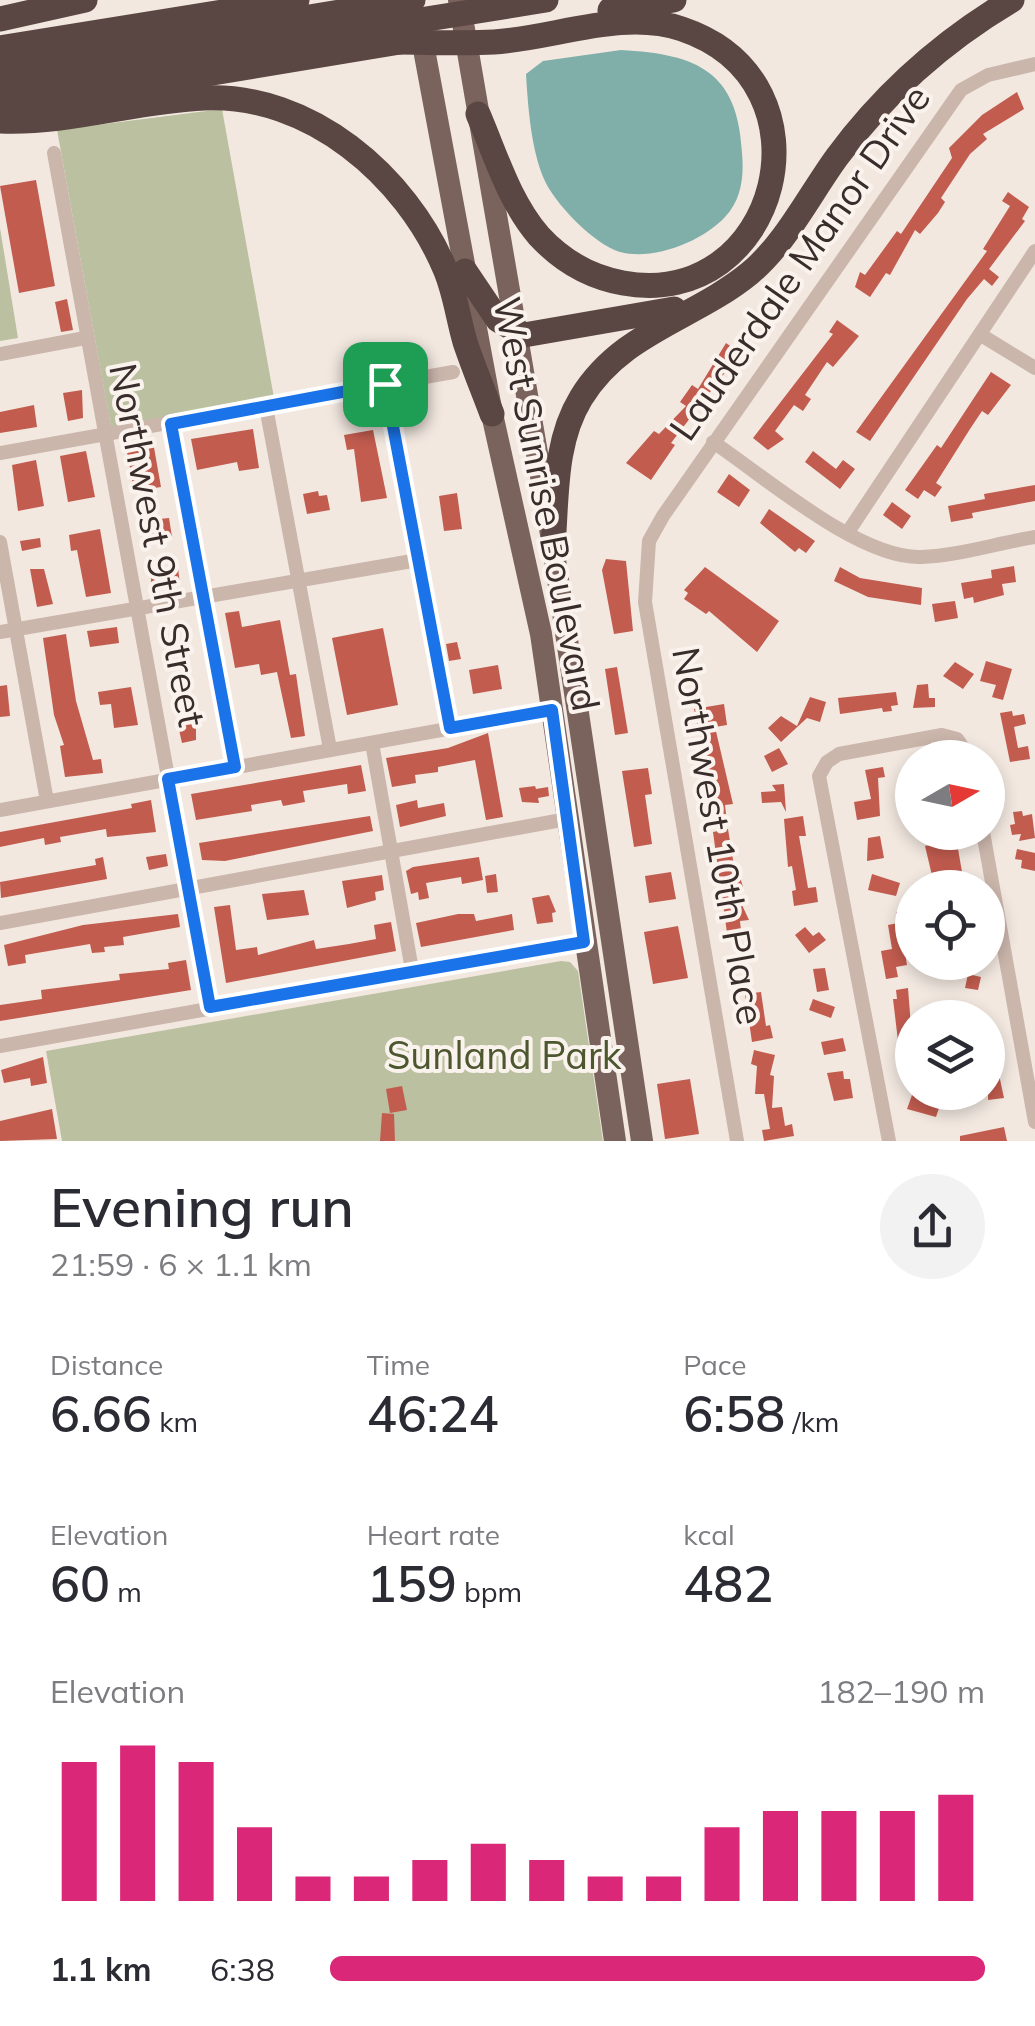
<!DOCTYPE html>
<html lang="en">
<head>
<meta charset="utf-8">
<style>
  body { margin:0; font-family:Mulish,sans-serif; background:#f2f2f3; color:#2b2b33; height:100vh; display:flex; flex-direction:column; font-size:38px; white-space:nowrap }
  * { box-sizing:border-box; margin:0 }
  p { font-size:32px; color:#7c7c81 }
  .icon { flex:none; width:55px; height:55px; fill:none; stroke:currentColor; stroke-width:2; stroke-linecap:round; stroke-linejoin:round }
  .map { position:relative; height:1141px; overflow:hidden }
  .details { display:flex; flex-direction:column; background:#fff; flex:1 }
  .details>* { flex:none }
  .needle { width:65px; rotate:81deg }
  .controls { position:absolute; left:895px; top:740px; display:grid; gap:20px }
  .controls a { display:grid; place-items:center; width:110px; height:110px; border-radius:50%; background:#fff; box-shadow:0 5px 15px #0003; font-size:50px }
  .pin { position:absolute; display:grid; place-items:center; width:85px; height:85px; color:#fff; margin:-42px; border-radius:20px; box-shadow:0 5px 15px #0006 }
  .round { display:grid; place-items:center; flex:none; width:105px; height:105px; border-radius:52px; background:#f2f2f3 }
  .head { display:flex; align-items:center; justify-content:space-between; height:170px; padding:0 50px }
  h1 { font-size:55px; font-weight:600; line-height:75px }
  .figures { display:grid; grid-template-columns:repeat(3,1fr); gap:15px; height:170px; padding:10px 50px }
  .figures div { display:grid; align-content:center }
  .figures b { font-size:50px; font-weight:600 }
  .figures small { font-size:28px; font-weight:400 }
  .figures p { font-size:28px }
  .chart { height:280px; padding:20px 50px }
  .chart p { display:flex; justify-content:space-between }
  .chart svg { width:100%; height:180px; margin-top:10px; stroke:#db2777; stroke-width:6 }
  ul { padding:0 50px; list-style:none; font-size:32px }
  li { display:grid; grid-template-columns:160px 120px 1fr; align-items:center; height:75px }
  li i { height:25px; border-radius:12px; background:#db2777 }
  .map>svg:first-child { display:block }
  .green { fill:#bbc1a0 }
  .water { fill:#80afaa }
  .building { fill:#c25c4f }
  .lines { fill:none; stroke-linecap:round; stroke-linejoin:round }
  .street { stroke:#cbb6ac; stroke-width:14 }
  .primary { stroke:#7a635d; stroke-width:22 }
  .highway { stroke:#5a4642; stroke-width:25 }
  .route-casing { stroke:#fff; stroke-width:20 }
  .route { stroke:#1a73e8; stroke-width:12 }
  .labels { text-anchor:middle; stroke-width:8; stroke-linejoin:round; paint-order:stroke }
  .street-label { font-size:38px; fill:#392d2b; stroke:#faf2ed }
  .park-label { font-size:38px; fill:#4d572f; stroke:#faf2ed }
</style>
</head>
<body>
<div class="map">
<svg width="1035" height="1141" viewBox="0 0 1035 1141">
  <rect width="100%" height="100%" fill="#f2e8e0"/>
  <g class="green">
    <path d="M222 109 274 398 111 427 57 130Z"/>
    <path d="M0 228 18 338 0 341Z"/>
    <path d="M561 961 570 962 578 971 603 1141H62L46 1051Z"/>
  </g>
  <path class="water" d="M621 50C698 54 738 72 742 153 744 175 742 199 725 217 703 241 654 261 620 252 595 245 554 203 544 179 531 149 528 107 526 74L543 61Z"/>
  <g class="building">
    <path d="M1017 92 1024 109 983 134 987 139 970 154 941 198 945 202 938 213 920 234 915 230 890 275 886 273 870 297 855 287 860 272 865 275 897 231 901 234 952 158 949 148 982 115Z"/>
    <path d="M36 180 55 286 19 293 0 186Z"/>
    <path d="M1008 192 1029 207 1022 219 1025 221 989 269 999 277 992 286 984 279 967 299 870 441 856 432 987 251 983 249 1010 206 1002 201Z"/>
    <path d="M67 299 73 330 61 332 55 302Z"/>
    <path d="M837 320 859 336 833 367 827 362 805 395 811 399 803 411 794 405 775 431 784 439 768 450 753 438 833 334 829 332Z"/>
    <path d="M726 343 740 353 671 443 675 445 651 480 626 463 654 431 659 434 686 406 680 402 692 385 698 389Z"/>
    <path d="M991 372 1011 385 988 415 982 411 970 429 936 483 942 487 935 497 924 490 918 499 905 490 937 445 941 448Z"/>
    <path d="M82 390 83 418 68 421 63 393Z"/>
    <path d="M34 405 37 427 0 433V412Z"/>
    <path d="M253 429 259 468 239 471 237 462 197 470 191 439Z"/>
    <path d="M373 430 387 498 361 502 354 449 347 450 344 435Z"/>
    <path d="M153 442 161 487 134 491 126 446Z"/>
    <path d="M86 451 95 497 68 502 60 456Z"/>
    <path d="M813 451 836 469 843 460 855 469 840 489 805 462Z"/>
    <path d="M36 460 44 506 18 511 12 465Z"/>
    <path d="M729 474 750 490 739 507 717 492Z"/>
    <path d="M1035 485V501L972 513 973 518 951 522 948 506 985 499 984 494Z"/>
    <path d="M318 491 319 496 327 495 330 510 307 514 303 494Z"/>
    <path d="M457 493 462 529 444 531 439 496Z"/>
    <path d="M892 502 911 516 902 529 883 515Z"/>
    <path d="M769 509 815 541 806 553 799 548 795 552 760 523Z"/>
    <path d="M169 518 172 537 144 540 141 521Z"/>
    <path d="M100 529 111 593 86 597 77 550 71 551 69 535Z"/>
    <path d="M40 538 41 547 22 551 20 541Z"/>
    <path d="M606 559 626 561 633 631 614 634 602 570Z"/>
    <path d="M1014 566 1016 582 1002 584 1004 595 974 603 973 597 964 599 961 583 992 578 991 570Z"/>
    <path d="M705 567 779 621 757 652 709 611 706 614 684 599 688 593 684 590Z"/>
    <path d="M840 567 860 578 922 588 921 605 868 597 834 581Z"/>
    <path d="M178 568 180 584 152 588 150 572Z"/>
    <path d="M30 569H44L53 604 37 607Z"/>
    <path d="M955 601 958 618 935 622 932 604Z"/>
    <path d="M239 611 242 627 280 620 290 675 296 674 305 736 291 738 277 672 261 675 259 664 235 668 225 613Z"/>
    <path d="M117 627 119 643 90 647 87 631Z"/>
    <path d="M383 628 398 705 347 715 332 638Z"/>
    <path d="M66 634 76 701 93 760 101 759 103 773 65 777 60 746 64 745 54 715 43 638Z"/>
    <path d="M457 642 461 659 449 661 446 644Z"/>
    <path d="M986 661 1012 669 1003 700 992 697 996 685 980 681Z"/>
    <path d="M955 662 974 674 963 689 943 676Z"/>
    <path d="M498 665 502 689 473 694 469 670Z"/>
    <path d="M617 667 628 733 615 735 605 669Z"/>
    <path d="M928 684 929 698H935V707L913 708 917 685Z"/>
    <path d="M7 685 10 716 0 717V686Z"/>
    <path d="M131 687 138 725 114 728 111 704 100 705 98 692Z"/>
    <path d="M896 692 898 705 891 706 892 711 883 712 882 708 840 714 838 698Z"/>
    <path d="M810 697 826 702 820 722 807 718 781 742 768 728 781 716 797 726Z"/>
    <path d="M724 704 727 725 715 727 733 804 725 805 726 814 711 815 713 794 694 709Z"/>
    <path d="M1012 711 1013 716 1024 714 1026 724 1014 727 1018 748 1028 746 1030 759 1010 762 1000 713Z"/>
    <path d="M196 718V740L182 743 177 721Z"/>
    <path d="M488 733 503 817 486 820 475 760 438 767V772L415 775 416 783 392 787 386 758 448 748Z"/>
    <path d="M779 748 788 764 772 772 764 756Z"/>
    <path d="M361 765 366 791 348 794 347 784 303 791 305 802 283 806 281 800 251 805 252 811 196 820 191 794Z"/>
    <path d="M883 767 885 777 878 778 880 816 857 820 854 802 871 799 865 770Z"/>
    <path d="M648 768 652 794 645 795 652 844 634 847 622 771Z"/>
    <path d="M784 784 786 812 781 802 762 803 761 792 776 791 772 785Z"/>
    <path d="M535 786 536 789 548 787 549 796 538 798 539 803 522 802 519 788Z"/>
    <path d="M151 800 156 832 107 837 106 829 60 837 61 842 45 845 44 838 0 847V832L132 808 131 804Z"/>
    <path d="M417 800 418 808 444 803 446 816 400 827 396 805Z"/>
    <path d="M1022 811 1023 816 1032 814 1035 838 1019 841 1021 834 1012 835 1010 825 1015 824 1013 812Z"/>
    <path d="M370 816 373 831 225 861 202 860 199 843Z"/>
    <path d="M803 816 806 836H799L808 888 816 887 818 902 794 906 792 891 796 890 792 866 788 867 784 819Z"/>
    <path d="M728 829 736 878 740 877 743 887 735 890 749 920 740 921 741 931 727 933 713 832Z"/>
    <path d="M932 832H955L964 883 935 888 925 846 934 844Z"/>
    <path d="M880 836 884 858 867 861 868 838Z"/>
    <path d="M1017 849 1035 853V871L1021 868 1022 860 1015 859Z"/>
    <path d="M166 854 168 866 149 870 146 857Z"/>
    <path d="M103 857 107 879 1 898 0 882 96 865 95 859Z"/>
    <path d="M479 857 483 880 462 884 461 877 426 883 429 898 419 900 418 892 411 894 406 871 413 867Z"/>
    <path d="M671 872 676 899 649 903 645 876Z"/>
    <path d="M496 874 498 892 487 893 485 876Z"/>
    <path d="M872 874 900 883 896 896 868 890Z"/>
    <path d="M382 875 384 890 375 892 376 900 347 908 342 881Z"/>
    <path d="M304 890 309 915 267 920 262 894Z"/>
    <path d="M549 895 556 912 552 913 553 922 537 924 532 898Z"/>
    <path d="M230 905 236 950 257 947 258 955 314 940 316 949 349 944 376 939 374 925 391 922 396 951 226 983 214 907Z"/>
    <path d="M907 910 912 928V939L903 940 907 965 896 967 898 977 886 979 881 951 892 949 888 925 898 923 896 912Z"/>
    <path d="M178 914 180 927 123 937 124 945 104 947 105 952 92 953 90 944 25 955 26 963 8 966 4 945 83 925Z"/>
    <path d="M458 914H474L476 921 512 914 514 930 421 947 416 923Z"/>
    <path d="M678 926 688 978 653 984 644 932Z"/>
    <path d="M805 927 813 936 819 932 826 940 809 953 795 935Z"/>
    <path d="M186 960 191 990 0 1021V1005L42 999 41 990 120 980 119 974 169 969 168 963Z"/>
    <path d="M825 968 829 990 817 992 813 969Z"/>
    <path d="M968 974 981 977 978 990 965 988Z"/>
    <path d="M908 988 912 1039 898 1041 893 999H897L896 990Z"/>
    <path d="M761 992 766 1026 770 1025 773 1038 752 1042 745 994Z"/>
    <path d="M813 999 835 1007 831 1018 809 1010Z"/>
    <path d="M843 1038 846 1051 824 1055 821 1042Z"/>
    <path d="M992 1042 1004 1098 988 1100V1043Z"/>
    <path d="M754 1050 775 1055 770 1075 774 1076 772 1108 782 1107 785 1126 792 1124 794 1136 764 1141 762 1130 770 1129 764 1094H755L757 1066 751 1064Z"/>
    <path d="M43 1057 47 1083 31 1086 30 1078 4 1083 1 1070Z"/>
    <path d="M843 1071 844 1079H850L853 1098 834 1101 827 1073Z"/>
    <path d="M690 1079 699 1134 665 1139 657 1084Z"/>
    <path d="M402 1086 407 1110 390 1113 386 1089Z"/>
    <path d="M912 1095 940 1105 936 1117 907 1109Z"/>
    <path d="M52 1109 57 1139 0 1141V1121Z"/>
    <path d="M382 1113 394 1114 395 1141H380Z"/>
    <path d="M1004 1127 1007 1141H960V1136Z"/>
  </g>
  <g class="lines">
    <g class="street">
      <path d="M54 153 210 1007"/>
      <path d="M981 335 1035 368"/>
      <path d="M0 354 85 338"/>
      <path d="M385 384 450 728"/>
      <path d="M266 407 330 749"/>
      <path d="M171 424 235 767"/>
      <path d="M713 442C764 476 859 559 921 557 958 556 998 543 1035 537"/>
      <path d="M0 453 453 372"/>
      <path d="M848 532 1035 251"/>
      <path d="M0 542 47 801"/>
      <path d="M0 632 418 560"/>
      <path d="M372 743 412 970"/>
      <path d="M0 810 552 710"/>
      <path d="M983 832 1035 1122"/>
      <path d="M0 923 567 819"/>
      <path d="M0 1046 590 941"/>
      <path d="M737 1141 645 602 649 541 663 516 961 90 988 75 1035 64"/>
      <path d="M889 1141 819 776 827 762 839 754 942 735 957 739 970 758"/>
    </g>
    <g class="primary">
      <path d="M459 0 553 546 642 1141"/>
      <path d="M420 28 492 414 541 634 615 1141"/>
    </g>
    <g class="highway">
      <path d="M610 10 674 0"/>
      <path d="M0 19 85 0"/>
      <path d="M396 42C428 42 462 44 494 42 555 38 623 9 682 29 839 82 779 311 623 283 590 277 562 261 539 236 509 201 496 156 478 114"/>
      <path d="M0 48 297 0"/>
      <path d="M0 68 413 0"/>
      <path d="M0 87 546 0"/>
      <path d="M0 108 412 40"/>
      <path d="M0 121C69 124 135 101 204 98 310 93 406 176 445 269 455 292 458 318 465 342 473 366 483 390 492 414"/>
      <path d="M465 271 498 320 524 335 674 309"/>
      <path d="M553 546C557 496 554 442 581 398 621 332 694 319 750 273 786 243 810 194 837 157 885 92 943 41 1012 0"/>
    </g>
  </g>
  <g class="lines">
    <defs>
      <path id="route" d="M385 384 450 728 552 710 584 942 210 1007 168 779 235 767 171 424Z"/>
    </defs>
    <use href="#route" class="route-casing"/>
    <use href="#route" class="route"/>
  </g>
  <g class="labels">
    <g class="street-label">
      <text transform="translate(800 263) rotate(-55)" y="13">Lauderdale Manor Drive</text>
      <text transform="translate(546 504) rotate(79)" y="13">West Sunrise Boulevard</text>
      <text transform="translate(157 545) rotate(79)" y="13">Northwest 9th Street</text>
      <text transform="translate(718 836) rotate(80)" y="13">Northwest 10th Place</text>
    </g>
    <g class="park-label">
      <text x="504" y="1069">Sunland Park</text>
    </g>
  </g>
</svg>
<div class="controls">
<a><svg class="needle" viewBox="-14 -14 28 28"><path d="M0-13l5 13h-10z" fill="#e53935"/><path d="M0 13l5-13h-10z" fill="#7c7c81"/></svg></a>
<a><svg class="icon" aria-label="locate" viewBox="0 0 24 24"><circle cx="12" cy="12" r="6"/><path d="M12 2v4M12 18v4M2 12h4M18 12h4"/></svg></a>
<a><svg class="icon" aria-label="layers" viewBox="0 0 24 24"><path d="M12 4l9 5-9 5-9-5zM3 14l9 5 9-5"/></svg></a>
</div>
<div class="pin" style="left:385px;top:384px;background:#1e9e55"><svg class="icon" aria-label="arrive" viewBox="0 0 24 24"><path d="M6 21V4h12l-3 4 3 4H6"/></svg></div>
</div>
<section class="details">
<div class="head"><div><h1>Evening run</h1><p>21:59 · 6 × 1.1 km</p></div><a class="round"><svg class="icon" aria-label="share" viewBox="0 0 24 24"><path d="M12 15V3M7 8l5-5 5 5M5 13v7h14v-7"/></svg></a></div>
<div class="figures">
<div><p>Distance</p><b>6.66<small> km</small></b></div>
<div><p>Time</p><b>46:24</b></div>
<div><p>Pace</p><b>6:58<small> /km</small></b></div>
</div>
<div class="figures">
<div><p>Elevation</p><b>60<small> m</small></b></div>
<div><p>Heart rate</p><b>159<small> bpm</small></b></div>
<div><p>kcal</p><b>482</b></div>
</div>
<div class="chart"><p><span>Elevation</span>182–190 m</p>
<svg viewBox="0 0 160 44" preserveAspectRatio="none"><path d="M5 44V10M15 44V6M25 44V10M35 44V26M45 44V38M55 44V38M65 44V34M75 44V30M85 44V34M95 44V38M105 44V38M115 44V26M125 44V22M135 44V22M145 44V22M155 44V18"/></svg>
</div>
<ul>
<li><b>1.1 km</b>6:38<i style="width:100%"></i></li>
</ul>
</section>
</body>
</html>
